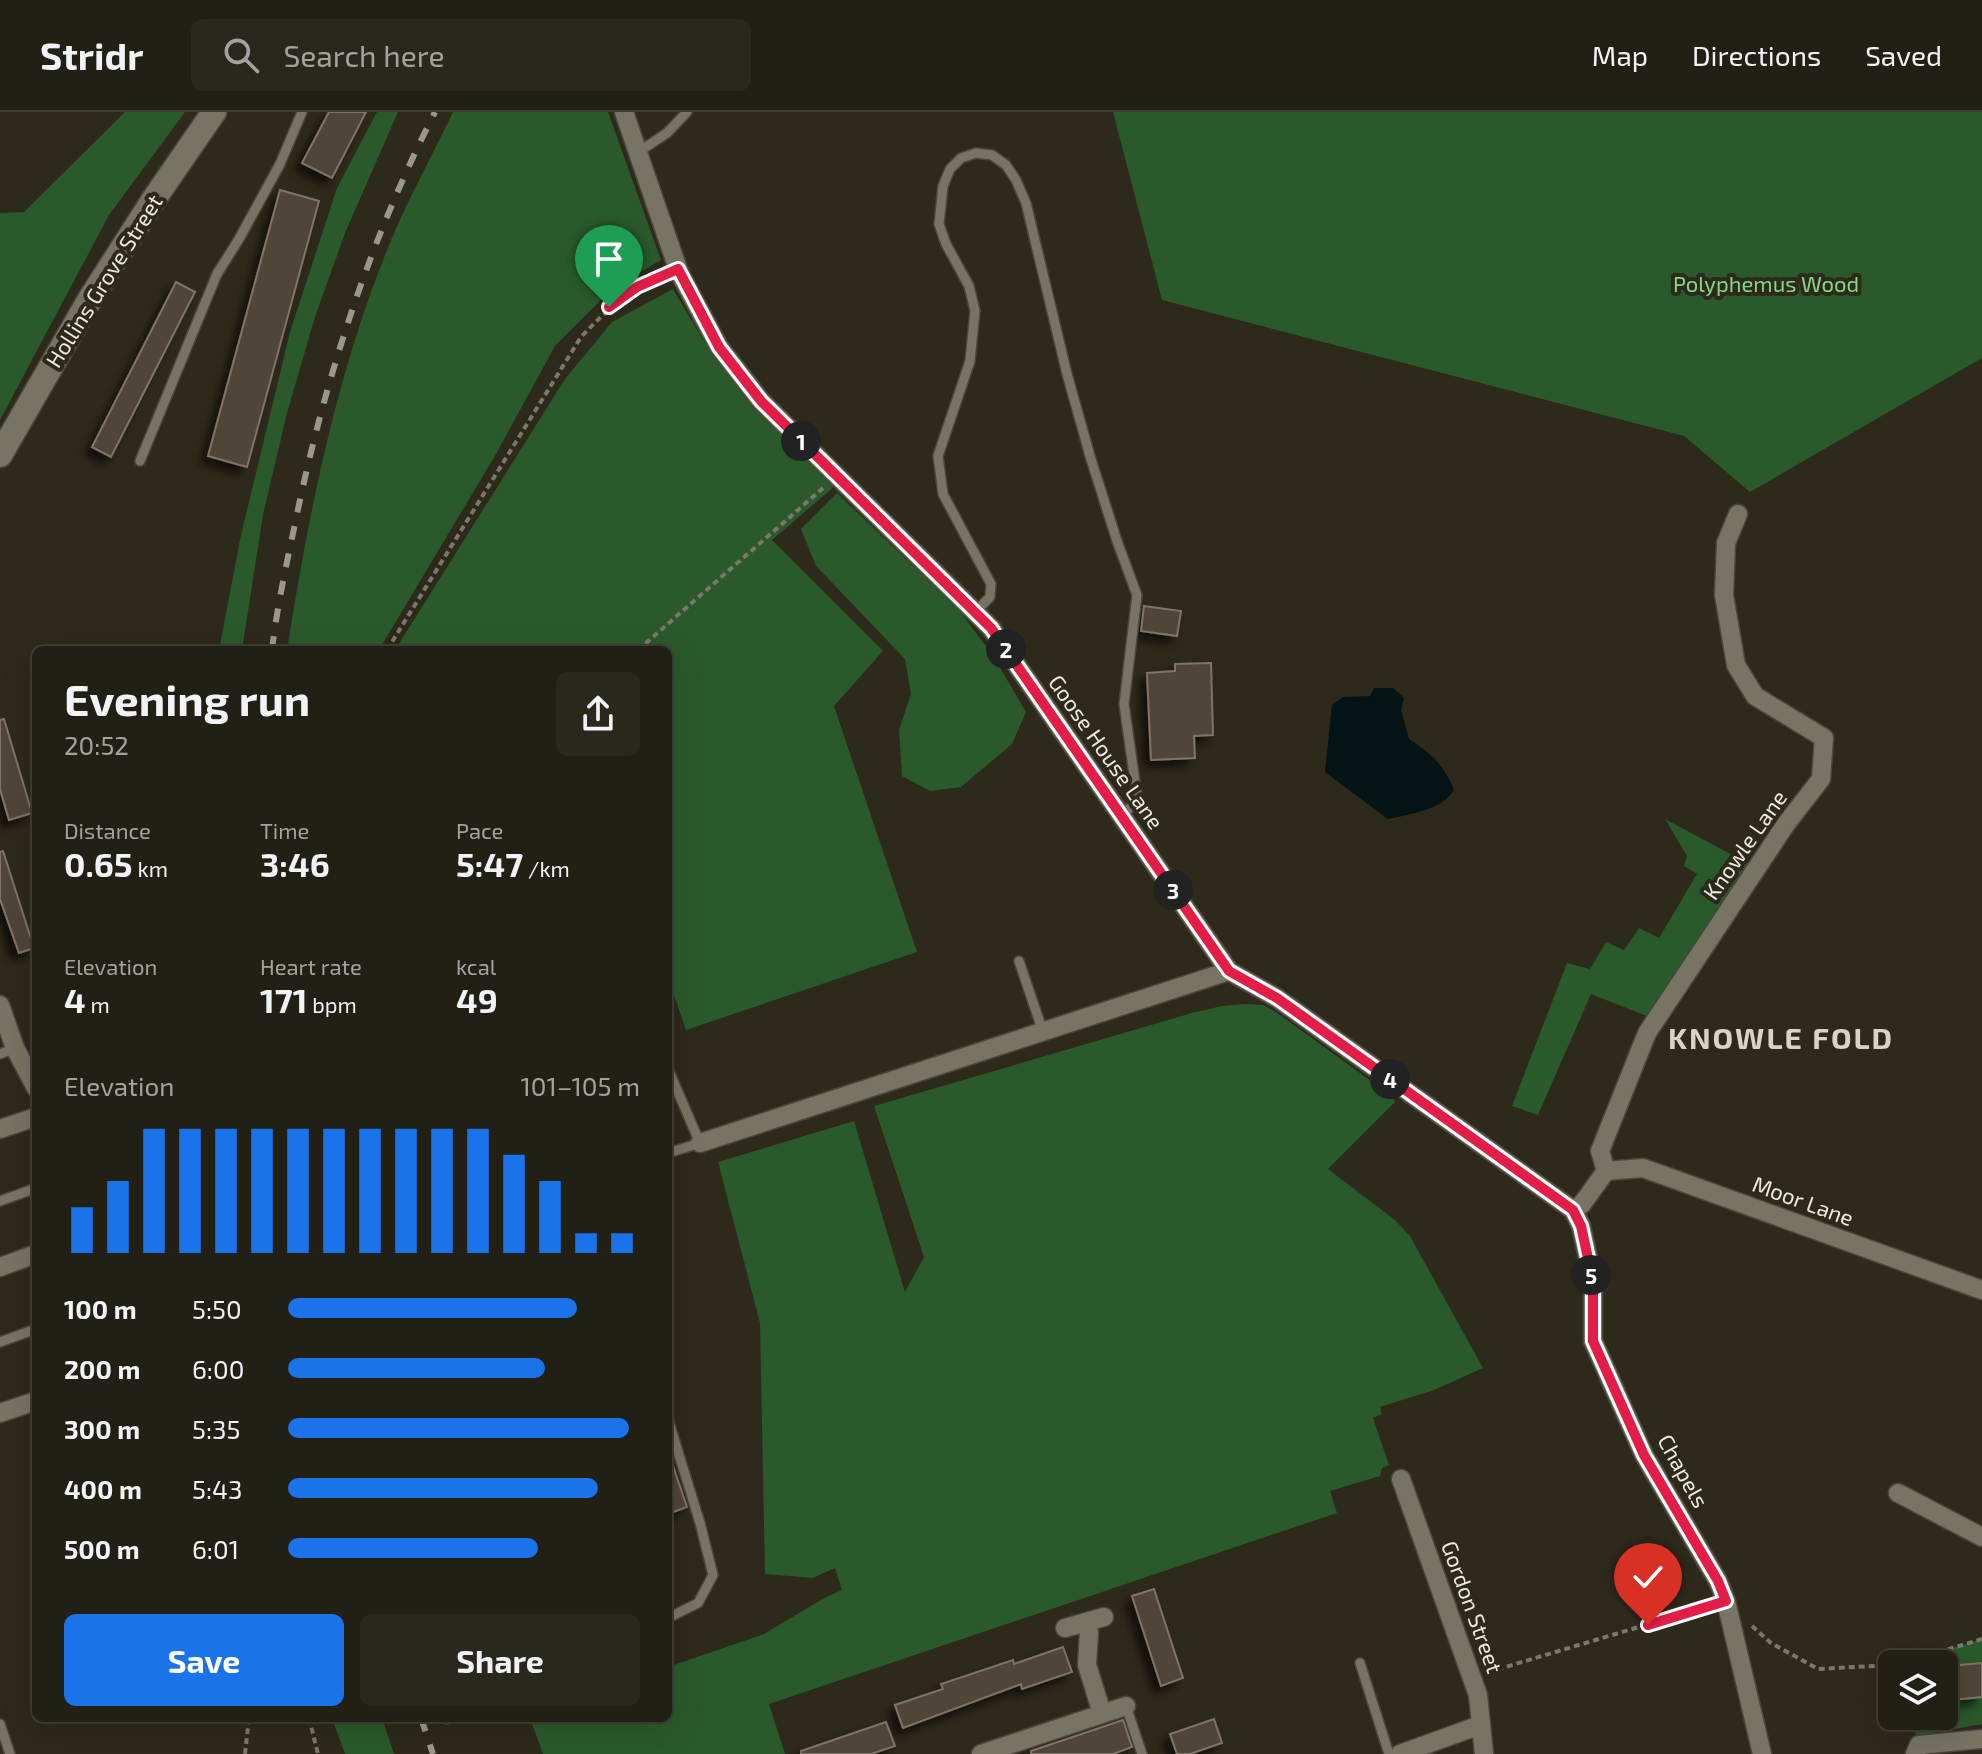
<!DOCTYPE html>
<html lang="en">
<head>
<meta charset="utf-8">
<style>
  body { margin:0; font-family:"Exo 2",sans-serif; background:#2a271d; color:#f1f3f6; height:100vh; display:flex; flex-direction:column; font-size:30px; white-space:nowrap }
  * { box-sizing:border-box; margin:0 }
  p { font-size:26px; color:#a2a2a0 }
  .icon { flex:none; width:44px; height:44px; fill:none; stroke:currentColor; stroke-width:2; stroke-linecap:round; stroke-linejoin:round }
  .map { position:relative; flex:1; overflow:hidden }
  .sheet { position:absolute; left:32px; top:534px; width:640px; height:1076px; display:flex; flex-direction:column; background:#221f14; border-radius:12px; box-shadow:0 8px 32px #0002,0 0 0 2px #3f3d34 }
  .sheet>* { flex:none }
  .tools { position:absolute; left:1878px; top:1538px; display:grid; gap:16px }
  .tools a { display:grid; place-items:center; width:80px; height:80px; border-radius:12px; background:#221f14; box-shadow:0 8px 32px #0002,0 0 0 2px #3f3d34; font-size:40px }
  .pin { position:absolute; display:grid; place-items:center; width:68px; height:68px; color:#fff; margin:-82px -34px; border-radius:50% 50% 50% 0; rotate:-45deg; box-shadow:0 0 8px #0007 }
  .pin .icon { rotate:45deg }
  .km { position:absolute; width:40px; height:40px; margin:-20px; border-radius:50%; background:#222; color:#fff; font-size:22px; line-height:40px; text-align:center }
  .round { display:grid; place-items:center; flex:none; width:84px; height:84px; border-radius:12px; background:#2a271d }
  .overview { display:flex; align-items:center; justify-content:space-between; height:136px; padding:0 32px }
  h1 { font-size:44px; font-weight:700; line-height:60px }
  .figures { display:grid; grid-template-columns:repeat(3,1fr); gap:12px; height:136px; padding:8px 32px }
  .figures div { display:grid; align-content:center }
  .figures b { font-size:34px; font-weight:700 }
  .figures small { font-size:22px; font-weight:400 }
  .figures p { font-size:22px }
  .chart { height:224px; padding:16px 32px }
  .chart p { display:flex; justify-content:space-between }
  .chart svg { width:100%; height:144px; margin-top:8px; stroke:#1a73e8; stroke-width:6 }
  .primary-button { display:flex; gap:16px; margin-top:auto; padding:16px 32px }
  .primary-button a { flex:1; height:92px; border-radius:12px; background:#1a73e8; color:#fff; font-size:32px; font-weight:700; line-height:92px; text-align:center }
  .primary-button a+a { background:#2a271d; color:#f1f3f6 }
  ul { padding:0 32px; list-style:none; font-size:26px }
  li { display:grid; grid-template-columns:128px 96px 1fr; align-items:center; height:60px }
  li i { height:20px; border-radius:10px; background:#1a73e8 }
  header { display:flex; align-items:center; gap:48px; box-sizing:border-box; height:112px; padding:0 40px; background:#221f14; border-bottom:2px solid #3f3d34 }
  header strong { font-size:38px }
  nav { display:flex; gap:44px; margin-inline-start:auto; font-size:28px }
  .search { width:560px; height:72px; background:#2a271d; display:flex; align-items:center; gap:20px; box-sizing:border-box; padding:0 28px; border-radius:12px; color:#a2a2a0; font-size:30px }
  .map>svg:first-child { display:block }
  .green { fill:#2a592b }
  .water { fill:#041315 }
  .building { fill:#4f4439; stroke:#807367; stroke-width:2; filter:url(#shadow) }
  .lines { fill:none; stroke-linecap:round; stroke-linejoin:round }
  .lane-casing { stroke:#49463b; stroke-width:12 }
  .street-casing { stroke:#49463b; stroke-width:21 }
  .secondary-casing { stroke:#49463b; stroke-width:27 }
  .path { stroke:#7a776b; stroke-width:4; stroke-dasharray:6 4; stroke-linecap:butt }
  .lane { stroke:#787464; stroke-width:9 }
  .street { stroke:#787464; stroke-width:18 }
  .secondary { stroke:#787464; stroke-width:24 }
  .rail { stroke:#9a978c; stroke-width:6; stroke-dasharray:14 14; stroke-linecap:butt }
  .route-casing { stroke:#fff; stroke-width:16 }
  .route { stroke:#e11d48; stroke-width:10 }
  .labels { text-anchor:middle; stroke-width:8; stroke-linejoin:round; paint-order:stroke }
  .street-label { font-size:22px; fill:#eceae1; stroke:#2d291b }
  .park-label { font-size:22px; fill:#84d784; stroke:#2d291b }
  .district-label { font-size:30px; font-weight:bold; letter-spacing:2px; fill:#d8d3c2; stroke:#2d291b }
</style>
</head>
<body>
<header>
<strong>Stridr</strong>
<div class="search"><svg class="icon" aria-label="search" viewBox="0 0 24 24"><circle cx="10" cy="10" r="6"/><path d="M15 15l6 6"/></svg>Search here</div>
<nav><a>Map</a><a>Directions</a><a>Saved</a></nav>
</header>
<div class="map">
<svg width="1982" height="1642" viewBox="0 0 1982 1642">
  <defs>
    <filter id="shadow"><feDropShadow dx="-7" dy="7" stdDeviation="4" flood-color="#0009"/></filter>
  </defs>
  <rect width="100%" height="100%" fill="#2d291b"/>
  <g class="green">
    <path d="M125 0H185L109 103 0 308V101L24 100Z"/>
    <path d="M377 0H398L345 121 315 205 287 301 263 403 242 538H219L241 423 290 220 337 76Z"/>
    <path d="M453 0H608L661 148 613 176 555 234 496 342 379 538H287C309 399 337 257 392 126 410 83 433 42 453 0Z"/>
    <path d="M1113 0H1982V246L1750 380 1684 324 1162 188Z"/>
    <path d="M673 177 705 231 755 294 835 374 772 428 883 539 834 594 917 840 686 918 668 866V538H395L565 267 612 210Z"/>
    <path d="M837 381 958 497 992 542 1026 600 1012 632 961 675 930 679 902 664 899 618 911 582 905 547 816 454 801 417Z"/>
    <path d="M1665 707 1751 753 1649 905 1591 882 1538 1003 1512 994 1567 851 1590 857 1606 830 1624 838 1639 816 1659 826 1697 762 1684 754 1687 744Z"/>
    <path d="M1243 892 1263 893 1276 900 1393 985 1395 990 1328 1057 1395 1108 1410 1124 1483 1256 1434 1278 1380 1295 1382 1302 1373 1306 1389 1353 1382 1356 1380 1364 1330 1379 1337 1401 769 1592 785 1642H543L530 1606H668V1555L764 1522 826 1485 842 1478 835 1456 813 1466 765 1462 760 1211 718 1050 854 1009 905 1180 924 1145 874 994 1192 901 1222 894Z"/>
    <path d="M1982 1527V1612L1916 1624 1911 1604H1944V1552H1900Z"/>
    <path d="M332 1606H382L394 1642H345Z"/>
  </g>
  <path class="water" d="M1374 576H1393L1404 586 1401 598 1409 627C1432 643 1443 651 1454 678 1442 698 1410 702 1388 707L1325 660 1332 593 1343 585 1370 584Z"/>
  <g class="building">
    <path d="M329 0H366L332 66 302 51Z"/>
    <path d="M280 78 319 89 247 355 208 344Z"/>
    <path d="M176 170 195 180 111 345 92 335Z"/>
    <path d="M1144 494 1181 499 1177 524 1141 519Z"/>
    <path d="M1211 551 1213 623 1194 624 1195 646 1151 648 1147 561 1175 559V552Z"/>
    <path d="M4 607 32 701 9 708 0 677V608Z"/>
    <path d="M3 739 34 836 19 841 0 787V740Z"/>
    <path d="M668 1348H671L687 1395 668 1402Z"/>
    <path d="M1154 1477 1183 1566 1161 1574 1132 1484Z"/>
    <path d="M1063 1535 1072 1560 1022 1577 1021 1572 903 1616 895 1593 943 1577 941 1572 1013 1548 1014 1552Z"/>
    <path d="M1982 1551V1585L1952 1588 1948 1554Z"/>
    <path d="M1214 1607 1222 1631 1190 1642H1177L1170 1622Z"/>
    <path d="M1123 1608 1132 1635 1113 1642H1031V1639Z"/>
    <path d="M886 1610 895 1634 871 1642H801V1639Z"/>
  </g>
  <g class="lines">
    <defs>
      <g id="lane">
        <path d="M637 41 667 21 687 0"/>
        <path d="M140 349 217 162 239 127 280 52 302 0"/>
        <path d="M975 500 990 485 991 472 943 382 938 344 970 249 975 199 969 174 946 132 939 112 943 74 950 57 961 46 976 41 992 43 1006 53 1016 68 1026 91 1067 262 1090 344 1117 429 1137 483 1124 592 1137 684 1134 692 1121 704"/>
        <path d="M1019 849 1043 920"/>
        <path d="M0 942 15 936"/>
        <path d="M668 957 700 1031 668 1041"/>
        <path d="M0 1089 36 1076"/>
        <path d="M0 1230 36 1217"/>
        <path d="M668 1307 700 1411 713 1463 698 1491 668 1506"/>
        <path d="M1360 1551 1389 1642"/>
        <path d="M1126 1594 1142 1642"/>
        <path d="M446 1606 447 1607"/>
        <path d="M0 1612 10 1642"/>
      </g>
      <g id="street">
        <path d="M624 0 679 160 719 235 761 289 991 516 1229 859 1277 886 1573 1098 1581 1114 1593 1169V1229L1644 1343 1718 1469 1726 1489 1762 1642"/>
        <path d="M0 893 15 936 36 976"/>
        <path d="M0 1017 36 1005"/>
        <path d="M700 1031 1229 859"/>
        <path d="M1606 1059 1643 1056 1982 1178"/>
        <path d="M1573 1098 1582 1092 1606 1059 1600 1039 1647 921 1786 712 1821 667 1824 626 1755 584 1736 553 1724 483 1726 431 1738 402"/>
        <path d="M0 1155 36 1142"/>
        <path d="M0 1301 36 1289"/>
        <path d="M1401 1367 1478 1583 1484 1642"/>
        <path d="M1898 1381 1982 1425"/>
        <path d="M1085 1511 1089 1520 1087 1553 1102 1601"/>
        <path d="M1065 1516 1104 1505"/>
        <path d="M981 1642 1126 1594"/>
        <path d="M1400 1642 1480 1613"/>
        <path d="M1915 1642 1919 1633 1982 1627"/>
      </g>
      <path id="secondary" d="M0 343 90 187 154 87 214 0"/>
    </defs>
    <use href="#lane" class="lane-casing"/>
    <use href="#street" class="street-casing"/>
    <use href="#secondary" class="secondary-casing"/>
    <g class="path">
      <path d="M387 538 581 225C606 199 628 178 661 164"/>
      <path d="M638 538 823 376"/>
      <path d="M1752 1514 1771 1531 1818 1557 1892 1553"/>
      <path d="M1900 1552 1982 1527"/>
      <path d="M1490 1563 1492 1559 1709 1494"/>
      <path d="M309 1606 318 1642"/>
      <path d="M245 1642 249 1606"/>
    </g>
    <use href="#lane" class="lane"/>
    <use href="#street" class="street"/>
    <use href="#secondary" class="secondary"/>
    <g class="rail">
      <path d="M272 538C277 494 287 450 296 407 325 266 370 128 435 0"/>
      <path d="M421 1606 433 1642"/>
    </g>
  </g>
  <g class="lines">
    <defs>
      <path id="route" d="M609 195 637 175 678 157 719 235 761 289 991 516 1229 859 1277 886 1573 1098 1581 1114 1593 1169V1229L1644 1343 1718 1469 1726 1489 1648 1513"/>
    </defs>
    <use href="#route" class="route-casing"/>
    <use href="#route" class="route"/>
  </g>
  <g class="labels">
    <g class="street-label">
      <text transform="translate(104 169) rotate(-58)" y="8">Hollins Grove Street</text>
      <text transform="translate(1106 640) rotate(55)" y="8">Goose House Lane</text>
      <text transform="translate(1745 733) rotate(-55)" y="8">Knowle Lane</text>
      <text transform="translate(1803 1089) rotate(20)" y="8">Moor Lane</text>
      <text transform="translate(1683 1359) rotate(61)" y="8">Chapels</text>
      <text transform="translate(1472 1495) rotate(70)" y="8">Gordon Street</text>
    </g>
    <g class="park-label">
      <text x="1766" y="180">Polyphemus Wood</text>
    </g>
    <g class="district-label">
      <text x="1781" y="937">KNOWLE FOLD</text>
    </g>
  </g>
</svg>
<div class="tools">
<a><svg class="icon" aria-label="layers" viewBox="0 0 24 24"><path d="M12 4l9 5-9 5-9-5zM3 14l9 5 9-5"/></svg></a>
</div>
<div class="pin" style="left:609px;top:195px;background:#1e9e55"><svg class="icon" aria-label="arrive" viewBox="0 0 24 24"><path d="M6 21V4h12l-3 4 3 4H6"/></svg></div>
<div class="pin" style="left:1648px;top:1513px;background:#d93025"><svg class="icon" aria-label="check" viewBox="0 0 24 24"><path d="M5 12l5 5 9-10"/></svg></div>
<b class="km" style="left:801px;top:329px">1</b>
<b class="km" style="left:1006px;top:537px">2</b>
<b class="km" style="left:1173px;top:778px">3</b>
<b class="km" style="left:1390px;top:967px">4</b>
<b class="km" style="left:1591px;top:1163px">5</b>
<section class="sheet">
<div class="overview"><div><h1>Evening run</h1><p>20:52</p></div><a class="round"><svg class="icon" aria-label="share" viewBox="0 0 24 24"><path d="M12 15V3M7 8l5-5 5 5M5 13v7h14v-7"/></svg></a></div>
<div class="figures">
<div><p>Distance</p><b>0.65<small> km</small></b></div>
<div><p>Time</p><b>3:46</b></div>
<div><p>Pace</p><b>5:47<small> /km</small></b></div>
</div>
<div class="figures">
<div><p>Elevation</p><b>4<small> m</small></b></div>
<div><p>Heart rate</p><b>171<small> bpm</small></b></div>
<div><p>kcal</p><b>49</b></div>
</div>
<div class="chart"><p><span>Elevation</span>101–105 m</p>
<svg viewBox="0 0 160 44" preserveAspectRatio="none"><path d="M5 44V30M15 44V22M25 44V6M35 44V6M45 44V6M55 44V6M65 44V6M75 44V6M85 44V6M95 44V6M105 44V6M115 44V6M125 44V14M135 44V22M145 44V38M155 44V38"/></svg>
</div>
<ul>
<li><b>100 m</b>5:50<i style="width:82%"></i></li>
<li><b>200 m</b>6:00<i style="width:73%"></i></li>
<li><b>300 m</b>5:35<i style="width:97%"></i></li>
<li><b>400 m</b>5:43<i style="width:88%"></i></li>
<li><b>500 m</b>6:01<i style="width:71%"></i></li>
</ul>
<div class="primary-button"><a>Save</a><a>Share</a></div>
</section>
</div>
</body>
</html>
